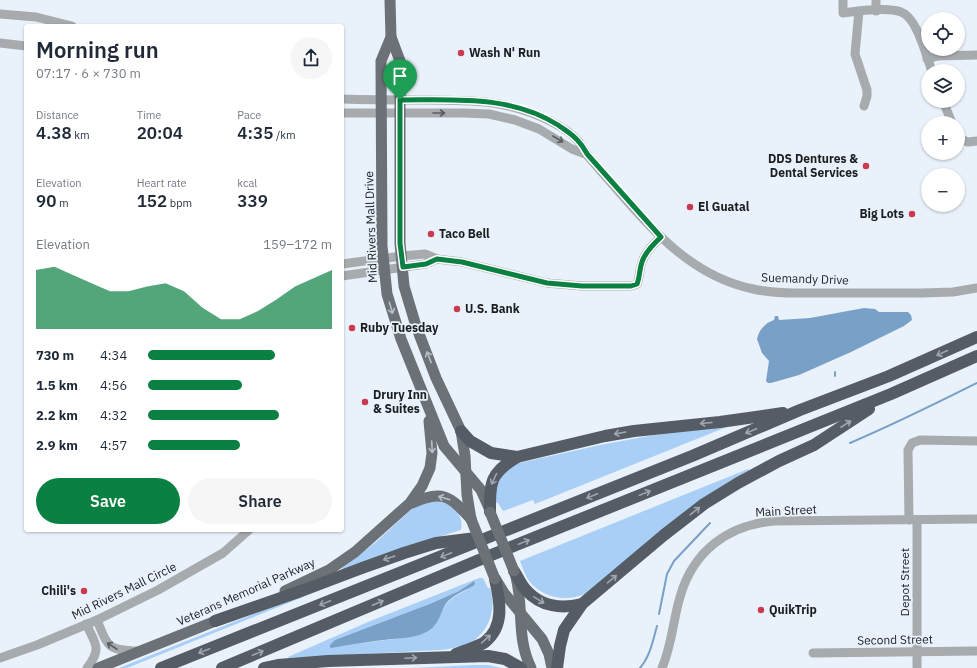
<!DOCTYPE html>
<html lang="en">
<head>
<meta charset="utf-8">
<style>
  body { margin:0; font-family:"IBM Plex Sans",sans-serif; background:#f6f6f7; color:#1f2937; height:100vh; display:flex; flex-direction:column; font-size:15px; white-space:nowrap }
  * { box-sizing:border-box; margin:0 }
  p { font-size:13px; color:#747a83 }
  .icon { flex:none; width:22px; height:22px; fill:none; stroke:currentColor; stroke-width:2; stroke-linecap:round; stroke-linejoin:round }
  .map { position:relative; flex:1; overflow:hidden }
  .sheet { position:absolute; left:24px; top:24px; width:320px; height:508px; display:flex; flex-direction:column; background:#fff; border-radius:4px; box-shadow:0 1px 3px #0004 }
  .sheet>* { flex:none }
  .controls { position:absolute; left:921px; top:12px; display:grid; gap:8px }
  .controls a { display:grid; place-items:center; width:44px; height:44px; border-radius:50%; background:#fff; box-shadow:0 1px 3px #0004; font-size:20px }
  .pin { position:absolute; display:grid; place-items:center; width:34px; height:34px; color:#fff; margin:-41px -17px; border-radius:50% 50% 50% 0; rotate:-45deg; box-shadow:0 0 4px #0007 }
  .pin .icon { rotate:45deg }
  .round { display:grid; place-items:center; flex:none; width:42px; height:42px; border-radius:21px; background:#f6f6f7 }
  .summary { display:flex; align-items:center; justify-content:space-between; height:68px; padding:0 12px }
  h1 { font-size:22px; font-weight:600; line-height:30px }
  .metrics { display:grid; grid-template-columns:repeat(3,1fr); gap:6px; height:68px; padding:4px 12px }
  .metrics div { display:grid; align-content:center }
  .metrics b { font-size:17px; font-weight:600 }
  .metrics small { font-size:11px; font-weight:400 }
  .metrics p { font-size:11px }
  .chart { height:112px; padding:8px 12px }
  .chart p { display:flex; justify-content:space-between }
  .chart svg { width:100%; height:72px; margin-top:4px; fill:#0b8043; opacity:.7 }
  .action { display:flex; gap:8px; margin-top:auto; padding:8px 12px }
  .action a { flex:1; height:46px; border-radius:24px; background:#0b8043; color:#fff; font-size:16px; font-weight:600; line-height:46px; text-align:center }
  .action a+a { background:#f6f6f7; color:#1f2937 }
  ul { padding:0 12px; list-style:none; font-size:13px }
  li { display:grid; grid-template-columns:64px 48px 1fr; align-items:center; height:30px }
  li i { height:10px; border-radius:5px; background:#0b8043 }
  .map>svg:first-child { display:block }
  .green { fill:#a9cff7; fill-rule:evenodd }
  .water { fill:#79a0c7 }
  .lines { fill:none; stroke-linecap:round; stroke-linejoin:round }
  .stream { stroke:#79a0c7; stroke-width:2 }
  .minor { stroke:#a7abae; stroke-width:9 }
  .major { stroke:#6b7177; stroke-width:11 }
  .highway { stroke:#555c64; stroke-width:12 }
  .major-bridge { stroke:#6b7177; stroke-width:11 }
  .oneway { stroke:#5b5e61 }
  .oneway2 { stroke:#b7bec6 }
  .oneway3 { stroke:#9fa6af }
  .route-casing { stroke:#fff; stroke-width:8 }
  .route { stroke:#0b8043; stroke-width:5 }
  .poi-dot { fill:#ca3a4f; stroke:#e9f1fa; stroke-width:1.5 }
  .labels { text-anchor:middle; stroke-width:3.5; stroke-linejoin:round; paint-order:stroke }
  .poi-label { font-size:12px; font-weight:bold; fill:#1c1f22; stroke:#e9f1fa; text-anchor:start }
  .street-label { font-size:12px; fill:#1c1f22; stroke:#e9f1fa }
</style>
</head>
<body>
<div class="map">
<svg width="977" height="668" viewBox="0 0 977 668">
  <rect width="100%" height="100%" fill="#e9f1fa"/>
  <g class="green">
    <path d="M729 426 535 504 533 500 503 511 498 503 496 502 495 490 502 475 515 464 600 445 643 437 678 431Z"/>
    <path d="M748 469 749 470 728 482 585 594C566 602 543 598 530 582 525 576 523 568 520 561Z"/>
    <path d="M441 501C455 507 464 516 461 530L387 553 343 570 342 568 376 542 415 506 424 502Z"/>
    <path d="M370 570 127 668H119L298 596Z"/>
    <path d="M479 578H483L488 588H490C498 610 487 637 465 645 457 648 448 649 440 650L289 658 288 657 368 622ZM472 582 473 586 454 597 446 604 435 625 415 636 342 646 335 640 432 603 459 591Z"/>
    <path d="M474 665H488L501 668H413Z"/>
  </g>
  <g class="water">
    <path d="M864 308 875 309 879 312H908L911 315 912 320 904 326 851 352 799 375 771 383H768L766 381 769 361 762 353 757 339C759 330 765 323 774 320L775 316H778L779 320 810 318Z"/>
    <path d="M474 581 475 584 473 586C464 591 451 596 445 605 441 613 438 624 431 629 418 639 399 638 383 640 366 642 349 645 331 648L330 647V645L335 640 432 603 459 591Z"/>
  </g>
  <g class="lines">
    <g class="stream">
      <path d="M835 372V376"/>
      <path d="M850 443C893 425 935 404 977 383"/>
      <path d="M659 614 667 574 674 561 710 523"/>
      <path d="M640 668C650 656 653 641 657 626"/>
    </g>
    <g class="minor">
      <path d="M843 0V13C857 11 888 7 901 12 917 17 926 56 932 71"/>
      <path d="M876 0V11"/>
      <path d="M859 11 855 54 867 90V96L864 106"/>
      <path d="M0 14 36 17 72 26"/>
      <path d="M0 43 26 46"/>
      <path d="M927 59 938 56 977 55"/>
      <path d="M342 99C370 100 398 100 427 100 472 100 509 100 550 121 560 126 572 133 579 142 582 146 585 151 587 155 591 160 595 164 599 169 643 218 684 275 753 289 767 292 781 293 795 293H922L953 292 977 288"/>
      <path d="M943 101 952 123"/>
      <path d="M342 113H464L489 114 515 120 539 129 572 149 588 155"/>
      <path d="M958 136 960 139 968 142 977 141"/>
      <path d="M342 264 402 256 425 254 437 259 462 262 547 283 582 286H631L637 284C640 277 639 270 642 262 645 252 654 244 661 237"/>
      <path d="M342 276 425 264 437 259"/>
      <path d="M909 520 908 450 912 443 920 440 977 441"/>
      <path d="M917 520V668"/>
      <path d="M97 620C108 647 107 650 138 651"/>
      <path d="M86 624C96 644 102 649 87 668"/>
      <path d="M813 653 977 651"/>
      <path d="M0 658 37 645 97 620 158 590 223 553 249 530"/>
      <path d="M662 668C672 645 673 620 680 597 693 551 728 525 774 521L977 519"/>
    </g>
    <g class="major">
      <path d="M390 0 391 37 400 61V243L404 286 416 326 436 378 461 431 465 456 467 495 471 519"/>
      <path d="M391 37 381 61 382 246 387 294 401 339 444 446 481 490 490 510"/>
      <path d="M412 503C442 489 450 496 471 519"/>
      <path d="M516 577C524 609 516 637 531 668"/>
      <path d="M496 580 504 593 542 639 549 654 552 668"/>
      <path d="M285 591 329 570 355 552 410 503 422 486 430 468 432 453 429 421"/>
      <path d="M98 668 223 618"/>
    </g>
    <g class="highway">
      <path d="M461 431 470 441 491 453 517 457"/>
      <path d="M490 512C490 482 490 473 517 457L605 436 634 431 720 422 783 413"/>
      <path d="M514 571C518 577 521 585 526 590 541 607 562 609 582 604"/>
      <path d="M215 621 301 591 362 568 404 553 436 543 476 538"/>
      <path d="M456 654C465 650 478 647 485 642 505 626 500 601 495 579"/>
      <path d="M161 668 692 456 800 410 889 376 977 337"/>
      <path d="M222 668 479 560 891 394 977 356"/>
      <path d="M264 668 278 665 328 661 488 656 505 659 521 668"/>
      <path d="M557 668 560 646 564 630 582 604 664 535 704 504 738 483 779 461 814 445 869 409"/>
    </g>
    <g class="major-bridge">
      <path d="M490 512 514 571"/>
      <path d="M471 519 495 579"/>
    </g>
  </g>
  <defs><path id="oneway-shaft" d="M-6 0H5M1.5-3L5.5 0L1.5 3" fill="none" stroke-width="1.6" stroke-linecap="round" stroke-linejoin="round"/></defs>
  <g class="oneway">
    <use href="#oneway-shaft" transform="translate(439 113)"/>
    <use href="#oneway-shaft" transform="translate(558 139) rotate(30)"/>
    <use href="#oneway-shaft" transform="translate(112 646) rotate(-147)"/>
  </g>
  <g class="oneway2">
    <use href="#oneway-shaft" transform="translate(391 308) rotate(74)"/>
    <use href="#oneway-shaft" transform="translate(429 357) rotate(-111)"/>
    <use href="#oneway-shaft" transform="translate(432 447) rotate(87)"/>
    <use href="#oneway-shaft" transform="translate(444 498) rotate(-163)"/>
  </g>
  <g class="oneway3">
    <use href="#oneway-shaft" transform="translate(942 353) rotate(155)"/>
    <use href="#oneway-shaft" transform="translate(706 423) rotate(175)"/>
    <use href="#oneway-shaft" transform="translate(846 424) rotate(-33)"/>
    <use href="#oneway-shaft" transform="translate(751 431) rotate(157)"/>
    <use href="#oneway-shaft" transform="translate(620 433) rotate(170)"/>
    <use href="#oneway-shaft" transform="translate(494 479) rotate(115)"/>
    <use href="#oneway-shaft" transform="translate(645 493) rotate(-22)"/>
    <use href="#oneway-shaft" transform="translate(592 496) rotate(158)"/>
    <use href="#oneway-shaft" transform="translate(695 511) rotate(-38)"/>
    <use href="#oneway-shaft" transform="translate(524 542) rotate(-22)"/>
    <use href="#oneway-shaft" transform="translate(446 555) rotate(158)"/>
    <use href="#oneway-shaft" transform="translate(389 558) rotate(161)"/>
    <use href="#oneway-shaft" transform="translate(612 579) rotate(-40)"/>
    <use href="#oneway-shaft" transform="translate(539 600) rotate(31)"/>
    <use href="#oneway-shaft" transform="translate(325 603) rotate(158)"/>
    <use href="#oneway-shaft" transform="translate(378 603) rotate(-23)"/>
    <use href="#oneway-shaft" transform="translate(486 639) rotate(-42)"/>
    <use href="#oneway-shaft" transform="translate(204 651) rotate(158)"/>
    <use href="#oneway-shaft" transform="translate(258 653) rotate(-22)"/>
    <use href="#oneway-shaft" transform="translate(411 658) rotate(-3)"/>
  </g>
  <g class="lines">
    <defs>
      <path id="route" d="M400 100C454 100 511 95 558 125 565 130 574 135 579 142 583 146 585 151 588 155L661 237C654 244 645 252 642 262 639 270 640 277 637 284L631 286H582L547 283 462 262 437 259 426 264 403 267 400 243Z"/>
    </defs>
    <use href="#route" class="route-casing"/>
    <use href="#route" class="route"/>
  </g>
  <g class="poi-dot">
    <circle cx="461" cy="53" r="4"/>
    <circle cx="866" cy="166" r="4"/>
    <circle cx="690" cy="207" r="4"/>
    <circle cx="912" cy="214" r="4"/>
    <circle cx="431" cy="234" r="4"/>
    <circle cx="457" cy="309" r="4"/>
    <circle cx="352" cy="328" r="4"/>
    <circle cx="365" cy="402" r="4"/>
    <circle cx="84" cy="591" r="4"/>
    <circle cx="761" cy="610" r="4"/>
  </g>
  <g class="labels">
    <g class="poi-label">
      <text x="469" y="57">Wash N' Run</text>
      <text x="858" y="163" text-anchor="end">DDS Dentures &amp;<tspan x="858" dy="14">Dental Services</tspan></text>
      <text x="698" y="211">El Guatal</text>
      <text x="904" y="218" text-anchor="end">Big Lots</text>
      <text x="439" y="238">Taco Bell</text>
      <text x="465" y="313">U.S. Bank</text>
      <text x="360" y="332">Ruby Tuesday</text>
      <text x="373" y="399">Drury Inn<tspan x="373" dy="14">&amp; Suites</tspan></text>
      <text x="76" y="595" text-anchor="end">Chili's</text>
      <text x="769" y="614">QuikTrip</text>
    </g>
    <g class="street-label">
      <text transform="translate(371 227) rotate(-92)" y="4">Mid Rivers Mall Drive</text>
      <text transform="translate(805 279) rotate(2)" y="4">Suemandy Drive</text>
      <text transform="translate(786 511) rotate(-3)" y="4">Main Street</text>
      <text transform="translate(905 582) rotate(-90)" y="4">Depot Street</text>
      <text transform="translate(124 591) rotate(-26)" y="4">Mid Rivers Mall Circle</text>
      <text transform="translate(246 592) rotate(-24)" y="4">Veterans Memorial Parkway</text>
      <text transform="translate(895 640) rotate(-1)" y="4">Second Street</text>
    </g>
  </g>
</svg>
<div class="controls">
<a><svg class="icon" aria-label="locate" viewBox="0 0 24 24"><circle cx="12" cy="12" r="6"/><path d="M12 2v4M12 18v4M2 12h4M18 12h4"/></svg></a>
<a><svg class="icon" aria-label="layers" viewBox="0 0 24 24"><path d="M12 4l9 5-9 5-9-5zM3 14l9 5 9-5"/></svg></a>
<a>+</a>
<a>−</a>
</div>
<div class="pin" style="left:400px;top:100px;background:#1e9e55"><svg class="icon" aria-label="arrive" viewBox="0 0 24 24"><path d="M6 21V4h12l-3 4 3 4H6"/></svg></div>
<section class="sheet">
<div class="summary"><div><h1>Morning run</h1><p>07:17 · 6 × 730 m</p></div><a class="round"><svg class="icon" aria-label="share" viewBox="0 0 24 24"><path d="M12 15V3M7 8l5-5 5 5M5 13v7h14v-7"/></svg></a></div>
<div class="metrics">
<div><p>Distance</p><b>4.38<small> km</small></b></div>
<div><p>Time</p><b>20:04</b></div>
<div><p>Pace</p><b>4:35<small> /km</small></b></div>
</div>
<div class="metrics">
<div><p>Elevation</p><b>90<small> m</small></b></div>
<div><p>Heart rate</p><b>152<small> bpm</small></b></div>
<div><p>kcal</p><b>339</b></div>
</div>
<div class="chart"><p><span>Elevation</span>159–172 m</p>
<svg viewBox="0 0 160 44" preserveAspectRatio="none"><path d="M0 44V8L10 6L20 11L30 16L40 21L50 21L60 18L70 16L80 21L90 31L100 38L110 38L120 33L130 26L140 18L150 13L160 8V44z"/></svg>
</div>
<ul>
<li><b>730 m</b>4:34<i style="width:69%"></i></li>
<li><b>1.5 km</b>4:56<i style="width:51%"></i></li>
<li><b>2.2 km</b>4:32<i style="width:71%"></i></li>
<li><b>2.9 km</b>4:57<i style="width:50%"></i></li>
</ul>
<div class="action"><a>Save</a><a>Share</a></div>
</section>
</div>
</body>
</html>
